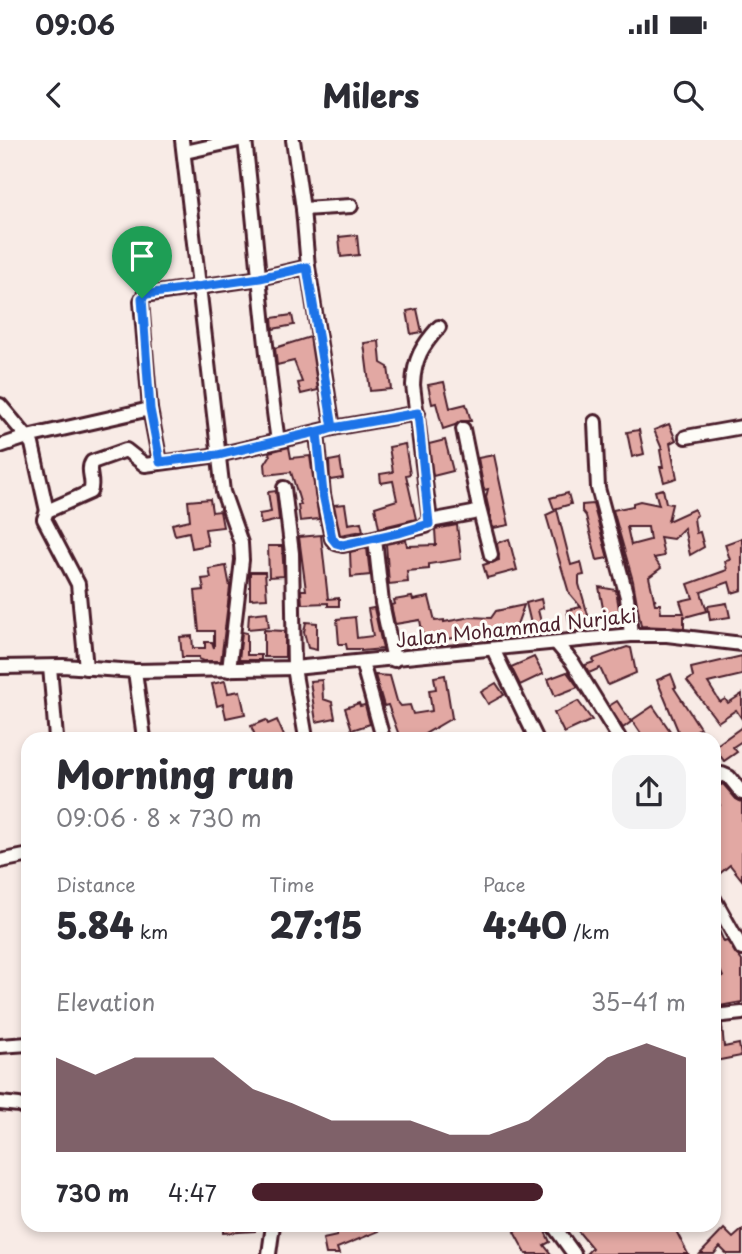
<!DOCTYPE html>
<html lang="en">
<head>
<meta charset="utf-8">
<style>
  body { margin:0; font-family:"Playpen Sans",sans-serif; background:#f2f2f3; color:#2b2b33; height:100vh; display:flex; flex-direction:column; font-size:26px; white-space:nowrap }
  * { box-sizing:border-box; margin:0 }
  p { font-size:23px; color:#7c7c81 }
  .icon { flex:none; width:38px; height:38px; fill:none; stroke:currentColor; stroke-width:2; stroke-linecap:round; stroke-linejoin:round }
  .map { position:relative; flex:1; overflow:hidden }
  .side { position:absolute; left:21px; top:592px; width:700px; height:500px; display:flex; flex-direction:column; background:#fff; border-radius:21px; box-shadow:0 4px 10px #0003 }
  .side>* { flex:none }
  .pin { position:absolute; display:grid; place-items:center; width:60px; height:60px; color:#fff; margin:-72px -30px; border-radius:50% 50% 50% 0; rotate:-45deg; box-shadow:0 0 7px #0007 }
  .pin .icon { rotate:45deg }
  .round { display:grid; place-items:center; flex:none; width:74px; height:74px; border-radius:21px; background:#f2f2f3 }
  .summary { display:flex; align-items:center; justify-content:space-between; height:119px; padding:0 35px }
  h1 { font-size:38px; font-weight:800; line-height:52px }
  .metrics { display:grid; grid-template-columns:repeat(3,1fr); gap:10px; height:119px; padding:7px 35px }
  .metrics div { display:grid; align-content:center }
  .metrics b { font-size:35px; font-weight:800 }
  .metrics small { font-size:19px; font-weight:400 }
  .metrics p { font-size:19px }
  .chart { height:196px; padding:14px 35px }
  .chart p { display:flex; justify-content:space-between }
  .chart svg { width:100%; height:126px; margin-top:7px; fill:#4a1f2b; opacity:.7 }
  ul { padding:0 35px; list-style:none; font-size:23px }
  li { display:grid; grid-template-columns:112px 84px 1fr; align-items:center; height:52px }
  li i { height:18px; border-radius:9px; background:#4a1f2b }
  .status { display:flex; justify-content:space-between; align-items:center; height:49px; padding:0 35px; background:#fff; direction:ltr }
  .status svg { height:19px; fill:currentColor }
  header { display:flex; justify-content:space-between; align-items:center; height:91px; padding:0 35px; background:#fff; font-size:32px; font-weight:800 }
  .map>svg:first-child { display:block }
  .building { fill:#e2a8a3; stroke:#4a1f2b; stroke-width:2; fill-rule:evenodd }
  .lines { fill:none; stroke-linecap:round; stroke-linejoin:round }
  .minor-casing { stroke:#4a1f2b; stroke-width:18 }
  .minor { stroke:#fdfcf7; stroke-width:12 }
  .route-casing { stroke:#fff; stroke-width:14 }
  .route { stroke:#1a73e8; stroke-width:9 }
  .labels { text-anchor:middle; stroke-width:6; stroke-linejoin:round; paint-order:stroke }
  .street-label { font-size:19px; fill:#4a1f2b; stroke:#fdfcf7 }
</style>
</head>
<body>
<div class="status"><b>09:06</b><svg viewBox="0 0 49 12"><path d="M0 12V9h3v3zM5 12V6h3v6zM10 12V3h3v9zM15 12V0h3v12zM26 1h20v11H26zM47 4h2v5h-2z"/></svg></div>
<header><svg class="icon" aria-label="back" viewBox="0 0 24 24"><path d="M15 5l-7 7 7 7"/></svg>Milers<svg class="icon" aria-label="search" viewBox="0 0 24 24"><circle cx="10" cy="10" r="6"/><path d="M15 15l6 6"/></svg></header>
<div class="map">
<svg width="742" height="1114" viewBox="0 0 742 1114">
  <rect width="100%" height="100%" fill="#f8ebe6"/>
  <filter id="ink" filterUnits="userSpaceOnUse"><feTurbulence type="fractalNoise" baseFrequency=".0143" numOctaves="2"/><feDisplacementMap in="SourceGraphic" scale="14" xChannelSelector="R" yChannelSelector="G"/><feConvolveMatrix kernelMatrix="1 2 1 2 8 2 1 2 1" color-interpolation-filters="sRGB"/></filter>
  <g filter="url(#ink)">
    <g class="building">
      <path d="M357 95 359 115 341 117 339 97Z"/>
      <path d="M417 169 422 192 411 194 407 171Z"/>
      <path d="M292 175 294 185 273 189 272 178Z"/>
      <path d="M310 197 318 250 301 254 298 243 302 242 294 221 277 225 275 208Z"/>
      <path d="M379 201 381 223 388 227 391 249 370 251 364 203Z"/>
      <path d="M444 242 450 268 466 264 471 281H461L455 285 443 289 436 263 432 264 428 245Z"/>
      <path d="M669 284 676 300 670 303 677 338 664 342 660 327H663L660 310 662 309 654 290Z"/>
      <path d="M639 290 644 314 632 317 627 292Z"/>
      <path d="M445 300 453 331 433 336 429 304Z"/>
      <path d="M405 304 410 334 406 335 416 379 379 388 375 367 397 360 393 341 381 343 380 334 393 332 389 307Z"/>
      <path d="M289 307 291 318 310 316 319 379 300 381 298 365H301L291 332 266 335 265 324 270 316 269 312Z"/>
      <path d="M494 315 509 385 493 388 486 357 488 349 484 350 478 318Z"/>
      <path d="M340 319 343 338 330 340 329 321Z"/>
      <path d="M663 349 666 363 672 364 668 381 694 369 697 375 694 378 696 393 700 392 704 407 690 415 684 388 673 399 660 397 664 416 654 418 661 428 649 437 654 459H656L654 460 655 464H660L661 473H684L680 461 693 458 688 444 727 430 725 421 730 420 725 404 742 398V450L732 453 729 442 701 452 707 471 685 477 684 475V488L641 486 633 441 613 370 633 366V363L640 361 659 365 655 351ZM627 387H648L650 400 631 405Z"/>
      <path d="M276 351 279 380 261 384 259 374 271 372 268 352Z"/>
      <path d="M568 353 571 364 554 369 550 358Z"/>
      <path d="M210 359 212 372 220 371 223 387 205 389 208 405 192 408 189 392 175 395 172 384 190 380 188 361Z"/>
      <path d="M345 364 348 384 361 382 363 391 340 395 334 365Z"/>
      <path d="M593 364 608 418 597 420 586 376 582 371V365Z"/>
      <path d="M557 370 571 425 581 422 584 435 579 436V444L592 489 571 492 567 470 581 467 569 453 546 375Z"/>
      <path d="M457 385 461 419 429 424V429L407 431 408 442 389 444 386 404 406 400 407 406 436 405 435 389Z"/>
      <path d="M321 395 328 459 339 458V466H328V463L302 464 301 450H306L299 397Z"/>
      <path d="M509 399 517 430 487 438 483 425 499 420 497 403Z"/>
      <path d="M268 406H282L284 436 269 437Z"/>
      <path d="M367 408 370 435 351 437 350 412Z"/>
      <path d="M226 426 230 447 221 521H204L199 519V517H182L180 497 192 496 193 508H205V502H212L214 508V491H199L195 451 204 450 202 439 211 438 209 429Z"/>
      <path d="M250 432H265L267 458 250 459Z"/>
      <path d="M599 447 616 450 621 481 606 484Z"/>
      <path d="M412 457 413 460 429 457 435 481 444 480V482L471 477 491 478 496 471 524 465 515 490 424 502 420 480 395 484 391 465 395 464 394 460Z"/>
      <path d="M541 459 543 468 538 470 542 486 532 488 526 463Z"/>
      <path d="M727 463 730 477 710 480 708 466Z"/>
      <path d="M374 468 383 509 361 511V509H347L346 504H339L337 479 355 477 357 498 373 496 368 469Z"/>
      <path d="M267 472 269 487 248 489 249 474Z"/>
      <path d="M306 482 317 483V510L308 508 304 492Z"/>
      <path d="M264 490 285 491V517H264Z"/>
      <path d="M242 492 247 493V515H261V520H239Z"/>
      <path d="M627 507 631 508 636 533 608 545 600 528 589 533 585 525 594 522 593 519Z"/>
      <path d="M742 516V535L708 543 720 562 725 559 728 563 742 554V579L736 570 718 582 687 541 693 537 691 528Z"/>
      <path d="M534 517 543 534 520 545 511 527Z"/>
      <path d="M567 532 578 547 555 556 548 539Z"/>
      <path d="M671 534 676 547 674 548 700 588 684 598H681L657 540Z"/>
      <path d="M375 535 390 536 397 561 401 566 410 565 413 574 432 571 429 550 436 549 434 537 445 535 452 578 425 594 427 598H400L388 565 384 566Z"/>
      <path d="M322 540 323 559 332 562 335 578 316 582 310 541Z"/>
      <path d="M225 541 228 553 240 551 245 574 226 578 223 564 217 566 212 544Z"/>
      <path d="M496 543 504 555 488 564 481 552Z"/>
      <path d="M578 561 592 580 564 593 554 573Z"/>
      <path d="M617 561 631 582 623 588 609 566Z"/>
      <path d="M359 563 360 566 365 565 370 584 352 590 345 568Z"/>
      <path d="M653 566 675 598H644L632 580Z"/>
      <path d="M266 580 268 584 277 580 285 598H256L251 586Z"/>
      <path d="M742 587V601L733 607 737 612 724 621 714 607Z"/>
      <path d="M723 644 736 659 742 662V740L730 725 717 736 714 732V670L720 665 714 657V648Z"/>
      <path d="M714 779 724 802 727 801 742 821V862L714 867V837H723L714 816Z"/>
      <path d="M722 885 724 907 739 904 741 916 715 921 714 886Z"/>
      <path d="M223 1085H255V1091L223 1093Z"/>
      <path d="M353 1085 357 1090 367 1085H376L379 1091 337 1108 339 1114H326L323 1099 337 1096 336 1091Z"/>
      <path d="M527 1085H542L550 1102 544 1105 551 1114H526L514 1092Z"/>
      <path d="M573 1085H673L688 1114H586L592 1108Z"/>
      <path d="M724 1089 733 1098 742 1090V1114H727L720 1107 714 1114H700Z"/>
    </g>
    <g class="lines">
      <defs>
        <g id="minor">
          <path d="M182 0 223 352 241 403 242 420 229 530"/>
          <path d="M245 0C257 100 263 201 278 301"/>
          <path d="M185 12 239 0"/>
          <path d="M303 69 351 66"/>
          <path d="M308 127 333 288"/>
          <path d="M0 265 27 297 150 269 160 322"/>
          <path d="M150 269 141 161 144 155 260 138 308 127 303 69 293 0"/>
          <path d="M595 282 598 348 627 457 631 495"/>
          <path d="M317 293 323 354 332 399 336 403 343 405 426 386 430 381 473 373 479 368 463 289"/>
          <path d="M686 297 742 287"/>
          <path d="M0 306 27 297 32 304 47 371"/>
          <path d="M284 348 292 413 294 528 306 598"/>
          <path d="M479 368 491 415"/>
          <path d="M430 381 413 245C414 219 422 206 439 187"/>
          <path d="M375 399 382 463 394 520"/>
          <path d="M557 504 573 523 619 598"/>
          <path d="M493 509 536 598"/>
          <path d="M362 522 383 598"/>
          <path d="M0 527 63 526 135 531 294 528 631 495H667L742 504"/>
          <path d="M50 527 56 598"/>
          <path d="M86 528 78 444 44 379 47 371 90 352C95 341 86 331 92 322L126 310 145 325 218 315 333 288 418 273"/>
          <path d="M135 531 144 598"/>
          <path d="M714 639 722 634 729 637 742 653"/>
          <path d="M0 721 25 716"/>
          <path d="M714 759 742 809"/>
          <path d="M714 876 742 873"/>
          <path d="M0 906 28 904"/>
          <path d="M0 963 19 965 28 969"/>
          <path d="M553 1085 574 1114"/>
          <path d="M269 1114 273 1085"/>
        </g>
      </defs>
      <use href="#minor" class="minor-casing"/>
      <use href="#minor" class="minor"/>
    </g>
  </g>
  <g class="lines" filter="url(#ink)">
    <defs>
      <path id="route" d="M142 158 150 269 160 322 218 315 333 288 418 273 429 384 402 392 343 405 336 403 332 398 323 354 317 293 333 288 307 127 260 138 147 154 142 158"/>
    </defs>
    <use href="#route" class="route-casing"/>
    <use href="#route" class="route"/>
  </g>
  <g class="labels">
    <g class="street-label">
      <text transform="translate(516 488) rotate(-6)" y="7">Jalan Mohammad Nurjaki</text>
    </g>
  </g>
</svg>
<div class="pin" style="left:142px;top:158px;background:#1e9e55"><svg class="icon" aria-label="arrive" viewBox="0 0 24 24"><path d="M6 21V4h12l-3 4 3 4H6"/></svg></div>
<section class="side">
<div class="summary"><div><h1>Morning run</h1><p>09:06 · 8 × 730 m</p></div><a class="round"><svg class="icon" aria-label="share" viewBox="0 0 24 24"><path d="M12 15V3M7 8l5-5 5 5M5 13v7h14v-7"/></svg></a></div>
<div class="metrics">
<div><p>Distance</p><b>5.84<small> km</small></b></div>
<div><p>Time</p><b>27:15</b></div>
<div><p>Pace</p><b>4:40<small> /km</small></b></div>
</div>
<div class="chart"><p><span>Elevation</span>35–41 m</p>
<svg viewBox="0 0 160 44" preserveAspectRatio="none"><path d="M0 44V11L10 17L20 11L30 11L40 11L50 22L60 27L70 33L80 33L90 33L100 38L110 38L120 33L130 22L140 11L150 6L160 11V44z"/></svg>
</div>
<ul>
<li><b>730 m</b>4:47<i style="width:67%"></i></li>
</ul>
</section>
</div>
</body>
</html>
